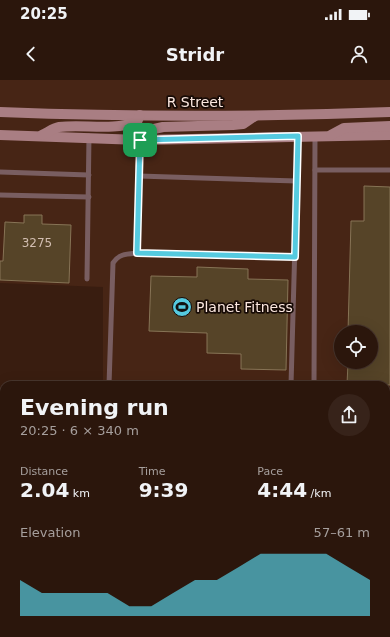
<!DOCTYPE html>
<html lang="en">
<head>
<meta charset="utf-8">
<style>
  body { margin:0; font-family:"DejaVu Sans",sans-serif; background:#37231a; color:#f1f3f6; height:100vh; display:flex; flex-direction:column; font-size:15px; white-space:nowrap }
  * { box-sizing:border-box; margin:0 }
  p { font-size:13px; color:#a69f9d }
  .icon { flex:none; width:22px; height:22px; fill:none; stroke:currentColor; stroke-width:2; stroke-linecap:round; stroke-linejoin:round }
  .map { position:relative; flex:1; overflow:hidden }
  .drawer { position:absolute; left:0px; top:301px; width:390px; height:256px; display:flex; flex-direction:column; background:#2b160c; border-radius:12px 12px 0 0; box-shadow:0 4px 16px #0002,0 0 0 1px #47352d }
  .drawer>* { flex:none }
  .fabs { position:absolute; left:334px; top:245px; display:grid; gap:8px }
  .fabs a { display:grid; place-items:center; width:44px; height:44px; border-radius:50%; background:#2b160c; box-shadow:0 4px 16px #0002,0 0 0 1px #47352d; font-size:20px }
  .pin { position:absolute; display:grid; place-items:center; width:34px; height:34px; color:#fff; margin:-17px; border-radius:8px; box-shadow:0 2px 6px #0006 }
  .round { display:grid; place-items:center; flex:none; width:42px; height:42px; border-radius:21px; background:#37231a }
  .summary { display:flex; align-items:center; justify-content:space-between; height:68px; padding:0 20px }
  h1 { font-size:22px; font-weight:800; line-height:30px }
  .metrics { display:grid; grid-template-columns:repeat(3,1fr); gap:6px; height:68px; padding:4px 20px }
  .metrics div { display:grid; align-content:center }
  .metrics b { font-size:20px; font-weight:800 }
  .metrics small { font-size:11px; font-weight:400 }
  .metrics p { font-size:11px }
  .chart { height:112px; padding:8px 20px }
  .chart p { display:flex; justify-content:space-between }
  .chart svg { width:100%; height:72px; margin-top:4px; fill:#55cadf; opacity:.7 }
  .status { display:flex; justify-content:space-between; align-items:center; height:28px; padding:0 20px; background:#2b160c; direction:ltr }
  .status svg { height:11px; fill:currentColor }
  header { display:flex; justify-content:space-between; align-items:center; height:52px; padding:0 20px; background:#2b160c; font-size:18px; font-weight:800 }
  .map>svg:first-child { display:block }
  .built { fill:#472515; fill-rule:evenodd }
  .building { fill:#564428; stroke:#877456 }
  .lines { fill:none; stroke-linecap:round; stroke-linejoin:round }
  .lane { stroke:#795e61; stroke-width:5 }
  .street { stroke:#795e61; stroke-width:10 }
  .secondary { stroke:#a97e83; stroke-width:10 }
  .route-casing { stroke:#fff; stroke-width:8 }
  .route { stroke:#55cadf; stroke-width:5 }
  .labels { text-anchor:middle; stroke-width:3.5; stroke-linejoin:round; paint-order:stroke }
  .number-label { font-size:12px; fill:#d2beb1 }
  .street-label { font-size:14px; fill:#fbe7df; stroke:#170b06 }
  .poi-label { font-size:14px; fill:#fbe7df; stroke:#170b06; text-anchor:start }
</style>
</head>
<body>
<div class="status"><b>20:25</b><svg viewBox="0 0 49 12"><path d="M0 12V9h3v3zM5 12V6h3v6zM10 12V3h3v9zM15 12V0h3v12zM26 1h20v11H26zM47 4h2v5h-2z"/></svg></div>
<header><svg class="icon" aria-label="back" viewBox="0 0 24 24"><path d="M15 5l-7 7 7 7"/></svg>Stridr<svg class="icon" aria-label="person" viewBox="0 0 24 24"><circle cx="12" cy="8" r="4"/><path d="M4 21q1-7 8-7t8 7"/></svg></header>
<div class="map">
<svg width="390" height="557" viewBox="0 0 390 557">
  <rect width="100%" height="100%" fill="#391d10"/>
  <path class="built" d="M0 0H390V548H386V305H103V207L0 203ZM341 252H371V282H341Z"/>
  <g class="building">
    <path d="M364 106 390 107V305H347L348 282H371V252H348L351 141H364Z"/>
    <path d="M24 135H42V144L71 145 69 203 0 200V181H3L5 142 24 143Z"/>
    <path d="M197 187 248 189V199L288 200 286 290 241 289V274L207 273V253L149 251 151 196 197 197Z"/>
  </g>
  <g class="lines">
    <g class="lane">
      <path d="M315 90H390"/>
      <path d="M0 92 89 95"/>
      <path d="M139 96 297 101"/>
      <path d="M0 115 89 117"/>
      <path d="M137 173 295 177"/>
      <path d="M87 199 89 56"/>
      <path d="M109 305 113 183C119 174 126 174 137 173L140 60"/>
      <path d="M291 305 298 56"/>
      <path d="M314 305 315 56"/>
      <path d="M386 533H390"/>
      <path d="M83 557V553"/>
      <path d="M103 557V553"/>
      <path d="M215 557V553"/>
      <path d="M321 557 322 553"/>
    </g>
    <g class="street">
      <path d="M0 536H4"/>
      <path d="M332 553 390 556"/>
    </g>
    <g class="secondary">
      <path d="M0 32C130 37 260 37 390 32"/>
      <path d="M0 55 140 60 390 55"/>
      <path d="M42 55C47 53 53 48 59 47 85 44 111 51 137 42L140 35"/>
      <path d="M331 55 344 48 390 46"/>
      <path d="M140 60 154 49 163 47 233 45 243 44 255 36"/>
    </g>
  </g>
  <g class="lines">
    <defs>
      <path id="route" d="M298 56 295 177 137 173 140 60Z"/>
    </defs>
    <use href="#route" class="route-casing"/>
    <use href="#route" class="route"/>
  </g>
  <defs>
    <symbol id="stadium-disc" viewBox="-11 -11 22 22"><circle r="9.5" fill="#55cadf" stroke="#170b06"/><path d="M0-5a6.5 5 0 1 0 0 10a6.5 5 0 1 0 0-10ZM-3.5-1.8h7v3.6h-7Z" fill="#111"/></symbol>
  </defs>
  <g fill-rule="evenodd">
    <use href="#stadium-disc" x="171" y="216" width="22" height="22"/>
  </g>
  <g class="labels">
    <g class="number-label">
      <text x="37" y="167">3275</text>
    </g>
    <g class="street-label">
      <text x="195" y="27">R Street</text>
    </g>
    <g class="poi-label">
      <text x="196" y="232">Planet Fitness</text>
    </g>
  </g>
</svg>
<div class="fabs">
<a><svg class="icon" aria-label="locate" viewBox="0 0 24 24"><circle cx="12" cy="12" r="6"/><path d="M12 2v4M12 18v4M2 12h4M18 12h4"/></svg></a>
</div>
<div class="pin" style="left:140px;top:60px;background:#1e9e55"><svg class="icon" aria-label="arrive" viewBox="0 0 24 24"><path d="M6 21V4h12l-3 4 3 4H6"/></svg></div>
<section class="drawer">
<div class="summary"><div><h1>Evening run</h1><p>20:25 · 6 × 340 m</p></div><a class="round"><svg class="icon" aria-label="share" viewBox="0 0 24 24"><path d="M12 15V3M7 8l5-5 5 5M5 13v7h14v-7"/></svg></a></div>
<div class="metrics">
<div><p>Distance</p><b>2.04<small> km</small></b></div>
<div><p>Time</p><b>9:39</b></div>
<div><p>Pace</p><b>4:44<small> /km</small></b></div>
</div>
<div class="chart"><p><span>Elevation</span>57–61 m</p>
<svg viewBox="0 0 160 44" preserveAspectRatio="none"><path d="M0 44V22L10 30L20 30L30 30L40 30L50 38L60 38L70 30L80 22L90 22L100 14L110 6L120 6L130 6L140 6L150 14L160 22V44z"/></svg>
</div>
</section>
</div>
</body>
</html>
